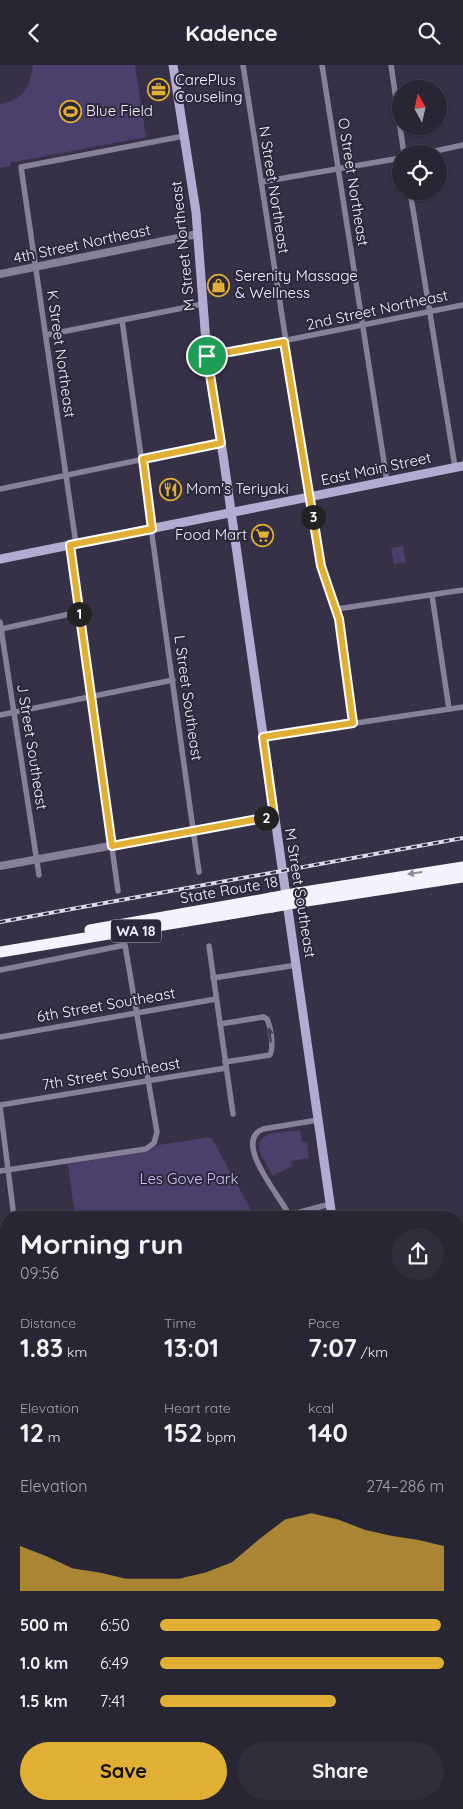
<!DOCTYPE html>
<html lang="en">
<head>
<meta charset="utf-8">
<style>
  body { margin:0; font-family:Quicksand,sans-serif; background:#302d3c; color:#f1f3f6; height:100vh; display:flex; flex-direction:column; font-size:19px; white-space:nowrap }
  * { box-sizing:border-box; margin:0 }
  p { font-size:16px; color:#a5a5ac }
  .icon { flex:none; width:28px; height:28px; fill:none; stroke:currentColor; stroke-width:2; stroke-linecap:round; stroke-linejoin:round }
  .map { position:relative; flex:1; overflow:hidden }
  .details { position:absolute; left:0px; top:1146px; width:464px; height:599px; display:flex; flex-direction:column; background:#282534; border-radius:20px 20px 0 0; box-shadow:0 1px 4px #0004,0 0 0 1px #44424f }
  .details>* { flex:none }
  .needle { width:32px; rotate:352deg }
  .tools { position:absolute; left:392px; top:15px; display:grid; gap:10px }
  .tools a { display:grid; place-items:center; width:55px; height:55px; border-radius:50%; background:#282534; box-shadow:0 1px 4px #0004,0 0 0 1px #44424f; font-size:25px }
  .pin { position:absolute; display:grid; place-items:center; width:42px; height:42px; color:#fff; margin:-21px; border:2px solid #fff; border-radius:50%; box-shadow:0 1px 5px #0007 }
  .km { position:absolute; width:25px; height:25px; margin:-12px; border-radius:50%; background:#222; color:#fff; font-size:14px; line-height:25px; text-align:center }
  .round { display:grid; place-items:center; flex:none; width:52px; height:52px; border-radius:26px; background:#302d3c }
  .head { display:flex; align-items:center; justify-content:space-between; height:85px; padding:0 20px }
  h1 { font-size:28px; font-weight:700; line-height:38px }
  .stats { display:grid; grid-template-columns:repeat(3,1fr); gap:8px; height:85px; padding:5px 20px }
  .stats div { display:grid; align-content:center }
  .stats b { font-size:25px; font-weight:700 }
  .stats small { font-size:14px; font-weight:400 }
  .stats p { font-size:14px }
  .chart { height:140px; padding:10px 20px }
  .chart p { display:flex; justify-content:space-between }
  .chart svg { width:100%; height:90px; margin-top:5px; fill:#e1af34; opacity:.7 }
  .button { display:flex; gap:10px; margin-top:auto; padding:10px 20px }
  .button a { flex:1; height:58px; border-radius:30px; background:#e1af34; color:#111; font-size:20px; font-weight:700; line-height:58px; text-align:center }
  .button a+a { background:#302d3c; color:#f1f3f6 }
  ul { padding:0 20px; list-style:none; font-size:16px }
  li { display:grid; grid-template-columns:80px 60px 1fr; align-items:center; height:38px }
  li i { height:12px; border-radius:6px; background:#e1af34 }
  header { display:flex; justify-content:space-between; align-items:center; height:65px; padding:0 20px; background:#282534; font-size:22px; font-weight:700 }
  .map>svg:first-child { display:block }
  .green { fill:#4b3f6b }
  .water { fill:#20113e }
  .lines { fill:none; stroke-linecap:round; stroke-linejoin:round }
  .minor { stroke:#868199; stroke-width:5.5 }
  .tertiary { stroke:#868199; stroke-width:8 }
  .secondary { stroke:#b3abd2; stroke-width:9 }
  .motorway { stroke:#f4f2fe; stroke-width:11 }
  .rail-casing { stroke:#dcd9e8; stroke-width:4 }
  .rail { stroke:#2c273b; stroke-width:2; stroke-dasharray:5.5; stroke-linecap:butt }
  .motorway-bridge { stroke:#f4f2fe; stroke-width:11 }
  .oneway { fill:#908c9c }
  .oneway2 { fill:#423e52 }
  .route-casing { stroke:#fff; stroke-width:10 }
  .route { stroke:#e1af34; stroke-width:6 }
  .labels { text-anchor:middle; stroke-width:4; stroke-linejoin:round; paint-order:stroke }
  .shield { fill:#2c273b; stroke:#b8b4c4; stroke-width:1 }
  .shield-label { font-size:14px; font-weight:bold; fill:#f4f1ff }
  .poi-label { font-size:15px; fill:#f4f1ff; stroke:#2c273b; text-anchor:start }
  .street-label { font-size:15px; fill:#f4f1ff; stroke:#2c273b }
  .park-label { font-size:15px; fill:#cfc5f5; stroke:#2c273b }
</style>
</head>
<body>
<header><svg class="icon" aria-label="back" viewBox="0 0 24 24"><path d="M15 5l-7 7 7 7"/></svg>Kadence<svg class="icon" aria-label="search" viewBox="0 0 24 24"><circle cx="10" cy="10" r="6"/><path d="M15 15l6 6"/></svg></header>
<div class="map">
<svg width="463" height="1744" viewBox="0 0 463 1744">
  <rect width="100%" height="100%" fill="#363146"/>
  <g class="green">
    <path d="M33 0H135L146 72 15 97 12 96 10 101 0 103V39C23 35 30 23 33 0Z"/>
    <path d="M403 481 406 497 394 499 391 483Z"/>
    <path d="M300 1065 302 1077H307L309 1093 291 1096 292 1101 273 1111 260 1088 259 1077 268 1069Z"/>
    <path d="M211 1072 255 1152H75L68 1099 147 1087 158 1080Z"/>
    <path d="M136 1739H169V1744H106Z"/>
  </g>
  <path class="water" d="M463 1170V1241L458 1242V1182Z"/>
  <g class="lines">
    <g class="minor">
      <path d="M243 0 321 501C325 520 335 535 339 554L353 658"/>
      <path d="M322 0 387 416"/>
      <path d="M391 0 404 89"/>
      <path d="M422 89 463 80"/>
      <path d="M261 117 401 93"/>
      <path d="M410 126 455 402"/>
      <path d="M122 255 199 807"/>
      <path d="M46 270 203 239"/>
      <path d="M207 291 463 240"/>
      <path d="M0 424 221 378"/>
      <path d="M76 479 21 102 184 71"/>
      <path d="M70 480 118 826"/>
      <path d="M432 530 449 644"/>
      <path d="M337 544 463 525"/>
      <path d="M0 557 39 810"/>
      <path d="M1 564 79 547"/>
      <path d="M0 650 173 615"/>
      <path d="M263 672 463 642"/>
      <path d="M209 881 233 1049"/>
      <path d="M0 905 125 880 157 1067 154 1078 146 1084 0 1106"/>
      <path d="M213 913 297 900"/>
      <path d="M220 959 263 952 267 954C271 963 274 981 270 990L225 997"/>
      <path d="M0 972 216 934"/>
      <path d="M0 1040 226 1003"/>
      <path d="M0 1041 14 1152"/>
      <path d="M282 1152 330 1139"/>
      <path d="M290 1152C283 1134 231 1077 263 1064L318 1055"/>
      <path d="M0 1173 6 1172"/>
      <path d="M3 1424 6 1447"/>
      <path d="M32 1739 33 1744"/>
      <path d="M96 1739 97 1744"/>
      <path d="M254 1739 255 1744"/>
    </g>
    <g class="tertiary">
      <path d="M0 209 198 169"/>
      <path d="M0 801 274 751"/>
      <path d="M0 1424 6 1423"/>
      <path d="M418 1739 420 1744"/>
      <path d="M0 1741 13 1739"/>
    </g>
    <g class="secondary">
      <path d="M173 0 196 147 207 291 223 390 332 1152"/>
      <path d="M0 494 463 401"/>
      <path d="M0 1321 6 1326"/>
      <path d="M458 1677 463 1681"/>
      <path d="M458 1687 463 1690"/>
    </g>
    <g class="motorway">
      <path d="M298 828 463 802"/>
      <path d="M300 837 463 812"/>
      <path d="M90 865 271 833"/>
      <path d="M0 887 272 842"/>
    </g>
    <defs>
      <path id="rail" d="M0 857 463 773"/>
    </defs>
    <use href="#rail" class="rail-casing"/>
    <use href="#rail" class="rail"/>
    <g class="motorway-bridge">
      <path d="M271 833 298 828"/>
      <path d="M272 842 300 837"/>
    </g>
  </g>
  <defs><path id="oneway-solid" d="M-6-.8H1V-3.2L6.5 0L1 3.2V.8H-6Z" transform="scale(1.25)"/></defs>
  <use class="oneway" href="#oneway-solid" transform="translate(415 808) rotate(172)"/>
  <use class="oneway2" href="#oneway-solid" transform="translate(270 970) rotate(-97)"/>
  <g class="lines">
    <defs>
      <path id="route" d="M284 277 321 501 339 554 353 658 263 672 274 751 112 781 70 480 152 464 143 394 221 378 207 291Z"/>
    </defs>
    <use href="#route" class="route-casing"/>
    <use href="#route" class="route"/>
  </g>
  <defs>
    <symbol id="office-ring" viewBox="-11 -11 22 22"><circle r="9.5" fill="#2c273b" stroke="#e1af34" stroke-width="1.5"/><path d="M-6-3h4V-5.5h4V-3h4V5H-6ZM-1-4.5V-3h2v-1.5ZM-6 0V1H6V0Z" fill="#e1af34"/></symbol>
    <symbol id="stadium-ring" viewBox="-11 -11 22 22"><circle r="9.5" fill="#2c273b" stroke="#e1af34" stroke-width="1.5"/><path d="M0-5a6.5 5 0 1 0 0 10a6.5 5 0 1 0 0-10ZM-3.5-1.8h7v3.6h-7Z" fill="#e1af34"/></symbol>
    <symbol id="shop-ring" viewBox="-11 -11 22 22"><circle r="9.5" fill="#2c273b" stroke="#e1af34" stroke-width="1.5"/><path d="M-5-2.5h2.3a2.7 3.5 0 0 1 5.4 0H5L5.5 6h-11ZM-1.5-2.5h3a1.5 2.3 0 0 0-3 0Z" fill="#e1af34"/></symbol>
    <symbol id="restaurant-ring" viewBox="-11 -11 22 22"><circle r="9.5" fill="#2c273b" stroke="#e1af34" stroke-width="1.5"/><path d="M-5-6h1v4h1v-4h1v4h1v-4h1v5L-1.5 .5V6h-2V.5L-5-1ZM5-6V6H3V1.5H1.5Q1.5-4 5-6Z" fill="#e1af34"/></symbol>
    <symbol id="supermarket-ring" viewBox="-11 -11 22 22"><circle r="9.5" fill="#2c273b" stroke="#e1af34" stroke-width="1.5"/><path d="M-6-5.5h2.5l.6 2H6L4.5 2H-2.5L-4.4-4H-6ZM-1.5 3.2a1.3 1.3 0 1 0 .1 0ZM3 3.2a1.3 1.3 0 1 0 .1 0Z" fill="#e1af34"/></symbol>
  </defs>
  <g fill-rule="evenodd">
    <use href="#office-ring" x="146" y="12" width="25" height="25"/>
    <use href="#stadium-ring" x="58" y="34" width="25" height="25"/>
    <use href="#shop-ring" x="206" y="208" width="25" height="25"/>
    <use href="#restaurant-ring" x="158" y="412" width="25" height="25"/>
    <use href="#supermarket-ring" x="250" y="458" width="25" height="25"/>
  </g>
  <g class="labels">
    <rect class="shield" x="111" y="854.5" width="50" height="23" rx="4"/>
    <g class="shield-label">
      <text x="136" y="871">WA 18</text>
    </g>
    <g class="poi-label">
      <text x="175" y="20">CarePlus<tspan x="175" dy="17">Couseling</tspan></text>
      <text x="86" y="51">Blue Field</text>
      <text x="235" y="216">Serenity Massage<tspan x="235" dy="17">&amp; Wellness</tspan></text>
      <text x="186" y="429">Mom's Teriyaki</text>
      <text x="247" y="475" text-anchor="end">Food Mart</text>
    </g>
    <g class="street-label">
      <text transform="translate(353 117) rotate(81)" y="5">O Street Northeast</text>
      <text transform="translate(274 125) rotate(81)" y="5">N Street Northeast</text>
      <text transform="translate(82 179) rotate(-12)" y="5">4th Street Northeast</text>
      <text transform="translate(183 181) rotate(-96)" y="5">M Street Northeast</text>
      <text transform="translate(377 245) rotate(-12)" y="5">2nd Street Northeast</text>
      <text transform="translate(61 289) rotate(82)" y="5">K Street Northeast</text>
      <text transform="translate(376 404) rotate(-12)" y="5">East Main Street</text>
      <text transform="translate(188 633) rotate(82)" y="5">L Street Southeast</text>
      <text transform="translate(32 682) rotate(81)" y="5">J Street Southeast</text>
      <text transform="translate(229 825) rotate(-10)" y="5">State Route 18</text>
      <text transform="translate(300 828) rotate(81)" y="5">M Street Southeast</text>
      <text transform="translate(106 940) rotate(-10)" y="5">6th Street Southeast</text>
      <text transform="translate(111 1009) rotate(-9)" y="5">7th Street Southeast</text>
    </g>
    <g class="park-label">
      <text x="189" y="1119">Les Gove Park</text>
    </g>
  </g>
</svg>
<div class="tools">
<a><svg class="needle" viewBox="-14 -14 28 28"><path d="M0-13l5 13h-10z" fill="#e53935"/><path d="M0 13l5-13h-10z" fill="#a5a5ac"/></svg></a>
<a><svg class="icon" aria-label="locate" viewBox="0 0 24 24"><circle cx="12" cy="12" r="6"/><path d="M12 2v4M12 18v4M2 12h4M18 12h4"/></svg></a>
</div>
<div class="pin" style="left:207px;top:291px;background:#1e9e55"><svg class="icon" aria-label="arrive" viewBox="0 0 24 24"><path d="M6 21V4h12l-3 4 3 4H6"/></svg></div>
<b class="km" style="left:79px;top:549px">1</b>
<b class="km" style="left:266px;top:753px">2</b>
<b class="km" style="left:313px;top:452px">3</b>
<section class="details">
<div class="head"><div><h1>Morning run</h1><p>09:56</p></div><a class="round"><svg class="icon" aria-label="share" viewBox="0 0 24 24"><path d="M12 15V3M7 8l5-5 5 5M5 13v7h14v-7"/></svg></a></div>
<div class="stats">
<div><p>Distance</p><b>1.83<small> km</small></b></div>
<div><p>Time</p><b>13:01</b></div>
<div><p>Pace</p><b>7:07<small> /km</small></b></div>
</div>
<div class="stats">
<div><p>Elevation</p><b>12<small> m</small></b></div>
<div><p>Heart rate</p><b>152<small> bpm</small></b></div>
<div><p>kcal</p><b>140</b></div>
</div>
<div class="chart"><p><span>Elevation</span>274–286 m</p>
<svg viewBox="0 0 160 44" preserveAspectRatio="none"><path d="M0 44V22L10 27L20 33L30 35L40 38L50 38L60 38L70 35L80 30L90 19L100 9L110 6L120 9L130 14L140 17L150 19L160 22V44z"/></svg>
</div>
<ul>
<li><b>500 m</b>6:50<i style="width:99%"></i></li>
<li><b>1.0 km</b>6:49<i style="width:100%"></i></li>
<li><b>1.5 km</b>7:41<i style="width:62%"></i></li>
</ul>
<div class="button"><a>Save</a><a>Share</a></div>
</section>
</div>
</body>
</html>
